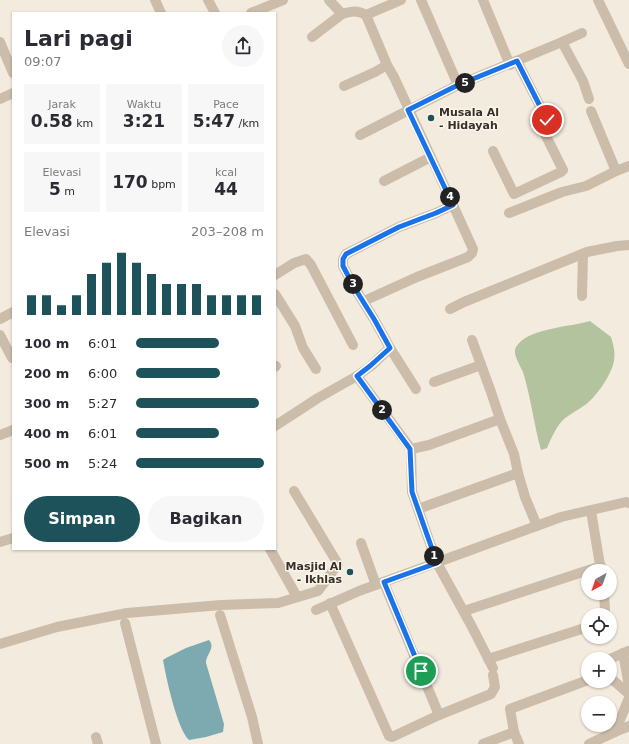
<!DOCTYPE html>
<html lang="id">
<head>
<meta charset="utf-8">
<style>
  body { margin:0; font-family:"DejaVu Sans",sans-serif; background:#f7f7f7; color:#2b2b33; height:100vh; display:flex; flex-direction:column; font-size:15px; white-space:nowrap }
  * { box-sizing:border-box; margin:0 }
  p { font-size:13px; color:#7c7c81 }
  .icon { flex:none; width:22px; height:22px; fill:none; stroke:currentColor; stroke-width:2; stroke-linecap:round; stroke-linejoin:round }
  .map { position:relative; flex:1; overflow:hidden }
  .side { position:absolute; left:12px; top:12px; width:264px; height:538px; display:flex; flex-direction:column; background:#fff; border-radius:0px; box-shadow:0 1px 3px #0004 }
  .side>* { flex:none }
  .needle { width:26px; rotate:220deg }
  .controls { position:absolute; left:581px; top:564px; display:grid; gap:8px }
  .controls a { display:grid; place-items:center; width:36px; height:36px; border-radius:50%; background:#fff; box-shadow:0 1px 3px #0004; font-size:20px }
  .pin { position:absolute; display:grid; place-items:center; width:34px; height:34px; color:#fff; margin:-17px; border:2px solid #fff; border-radius:50%; box-shadow:0 1px 4px #0007 }
  .km { position:absolute; width:20px; height:20px; margin:-10px; border-radius:50%; background:#222; color:#fff; font-size:11px; line-height:20px; text-align:center }
  .round { display:grid; place-items:center; flex:none; width:42px; height:42px; border-radius:21px; background:#f7f7f7 }
  .head { display:flex; align-items:center; justify-content:space-between; height:68px; padding:0 12px }
  h1 { font-size:22px; font-weight:700; line-height:30px }
  .stats { display:grid; grid-template-columns:repeat(3,1fr); gap:6px; height:68px; padding:4px 12px }
  .stats div { display:grid; align-content:center; border-radius:0px; background:#f7f7f7; text-align:center }
  .stats b { font-size:17px; font-weight:700 }
  .stats small { font-size:11px; font-weight:400 }
  .stats p { font-size:11px }
  .chart { height:112px; padding:8px 12px }
  .chart p { display:flex; justify-content:space-between }
  .chart svg { width:100%; height:72px; margin-top:4px; stroke:#1e525b; stroke-width:6 }
  .action { display:flex; gap:8px; margin-top:auto; padding:8px 12px }
  .action a { flex:1; height:46px; border-radius:24px; background:#1e525b; color:#fff; font-size:16px; font-weight:700; line-height:46px; text-align:center }
  .action a+a { background:#f7f7f7; color:#2b2b33 }
  ul { padding:0 12px; list-style:none; font-size:13px }
  li { display:grid; grid-template-columns:64px 48px 1fr; align-items:center; height:30px }
  li i { height:10px; border-radius:5px; background:#1e525b }
  .map>svg:first-child { display:block }
  .green { fill:#b3c39e }
  .water { fill:#7daab1 }
  .lines { fill:none; stroke-linecap:round; stroke-linejoin:round }
  .minor { stroke:#ccbcaa; stroke-width:10 }
  .route-casing { stroke:#fff; stroke-width:8 }
  .route { stroke:#1a73e8; stroke-width:5 }
  .poi-dot { fill:#1e525b; stroke:#faf5eb; stroke-width:1.5 }
  .labels { text-anchor:middle; stroke-width:3; stroke-linejoin:round; paint-order:stroke }
  .poi-label { font-size:11px; font-weight:bold; fill:#39302a; stroke:#faf5eb; text-anchor:start }
</style>
</head>
<body>
<div class="map">
<svg width="629" height="744" viewBox="0 0 629 744">
  <rect width="100%" height="100%" fill="#f3ebde"/>
  <path class="green" d="M590 321 611 337C614 346 616 356 613 365 609 378 596 397 585 405 577 411 569 414 562 421 555 429 551 439 547 448L541 450C534 425 531 398 523 372 520 365 512 354 516 347 527 328 571 327 590 321Z"/>
  <path class="water" d="M209 640C216 648 206 654 206 663L224 724 223 732 206 737 189 740C177 729 166 677 163 660L166 658 186 648Z"/>
  <g class="lines">
    <g class="minor">
      <path d="M155 0 161 13"/>
      <path d="M208 0 215 13"/>
      <path d="M421 0 458 85"/>
      <path d="M483 0 510 65"/>
      <path d="M598 0 629 64"/>
      <path d="M251 13 283 0"/>
      <path d="M366 15 401 0"/>
      <path d="M312 37 342 14"/>
      <path d="M0 42 13 73"/>
      <path d="M562 42 582 33"/>
      <path d="M344 86 375 72 387 65"/>
      <path d="M0 99 13 93"/>
      <path d="M591 111 616 171"/>
      <path d="M360 135 458 85 562 42 583 81 589 99"/>
      <path d="M493 151 514 194 561 172 563 170 542 128 547 120 517 61"/>
      <path d="M384 181 431 157"/>
      <path d="M509 213 562 192 586 186 616 171 629 166"/>
      <path d="M275 275 294 263 306 259 311 265 353 345"/>
      <path d="M275 294 295 326 303 348 316 369"/>
      <path d="M582 296 583 254"/>
      <path d="M364 301 417 277 468 257 472 253 473 249 453 205"/>
      <path d="M450 309 464 302 587 252 617 246 629 245"/>
      <path d="M0 319 13 312"/>
      <path d="M0 335 12 358"/>
      <path d="M472 340 491 392 500 419 514 454 518 473 525 497 537 526"/>
      <path d="M390 348 416 389"/>
      <path d="M275 367 276 366"/>
      <path d="M357 376 411 449 412 492 437 563 471 625 493 668"/>
      <path d="M434 382 481 365"/>
      <path d="M275 426 318 398 357 376 371 366 390 348 374 319 354 287 343 266V259L346 254 399 227 436 213 453 205 394 77 387 65 366 15C357 10 352 11 342 14L329 0"/>
      <path d="M0 435 13 430"/>
      <path d="M411 449 429 445 500 419"/>
      <path d="M418 509 518 473"/>
      <path d="M591 511 601 571"/>
      <path d="M0 542 13 538"/>
      <path d="M361 543 376 585"/>
      <path d="M270 549 297 597"/>
      <path d="M384 583 439 715"/>
      <path d="M604 593 605 610 604 615"/>
      <path d="M330 603 389 736 392 737 439 715 491 694 495 687 493 675"/>
      <path d="M316 610 359 591 561 517 626 502 629 503"/>
      <path d="M464 611 601 566"/>
      <path d="M220 615 252 717 258 744"/>
      <path d="M125 623 156 744"/>
      <path d="M0 644 57 627 127 613 221 605 278 603 318 591 338 564 294 491"/>
      <path d="M623 653 629 686"/>
      <path d="M488 659 588 627"/>
      <path d="M610 659 628 651"/>
      <path d="M610 679 614 681 629 694"/>
      <path d="M615 732 629 726"/>
      <path d="M96 737 98 744"/>
      <path d="M483 744 514 732"/>
      <path d="M519 744 514 732 510 709 588 680"/>
      <path d="M589 744 615 732 629 698"/>
    </g>
  </g>
  <g class="lines">
    <defs>
      <path id="route" d="M421 671 384 582 437 563 412 492 410 449 357 376 370 366 390 348 374 319 354 287 343 266V259L346 254 399 227 436 213 453 205 408 110 458 85 517 61 547 120"/>
    </defs>
    <use href="#route" class="route-casing"/>
    <use href="#route" class="route"/>
  </g>
  <g class="poi-dot">
    <circle cx="431" cy="118" r="4"/>
    <circle cx="350" cy="572" r="4"/>
  </g>
  <g class="labels">
    <g class="poi-label">
      <text x="439" y="116">Musala Al<tspan x="439" dy="13">- Hidayah</tspan></text>
      <text x="342" y="570" text-anchor="end">Masjid Al<tspan x="342" dy="13">- Ikhlas</tspan></text>
    </g>
  </g>
</svg>
<div class="controls">
<a><svg class="needle" viewBox="-14 -14 28 28"><path d="M0-13l5 13h-10z" fill="#e53935"/><path d="M0 13l5-13h-10z" fill="#7c7c81"/></svg></a>
<a><svg class="icon" aria-label="locate" viewBox="0 0 24 24"><circle cx="12" cy="12" r="6"/><path d="M12 2v4M12 18v4M2 12h4M18 12h4"/></svg></a>
<a>+</a>
<a>−</a>
</div>
<div class="pin" style="left:421px;top:671px;background:#1e9e55"><svg class="icon" aria-label="arrive" viewBox="0 0 24 24"><path d="M6 21V4h12l-3 4 3 4H6"/></svg></div>
<div class="pin" style="left:547px;top:120px;background:#d93025"><svg class="icon" aria-label="check" viewBox="0 0 24 24"><path d="M5 12l5 5 9-10"/></svg></div>
<b class="km" style="left:434px;top:556px">1</b>
<b class="km" style="left:382px;top:410px">2</b>
<b class="km" style="left:353px;top:284px">3</b>
<b class="km" style="left:450px;top:197px">4</b>
<b class="km" style="left:465px;top:83px">5</b>
<section class="side">
<div class="head"><div><h1>Lari pagi</h1><p>09:07</p></div><a class="round"><svg class="icon" aria-label="share" viewBox="0 0 24 24"><path d="M12 15V3M7 8l5-5 5 5M5 13v7h14v-7"/></svg></a></div>
<div class="stats">
<div><p>Jarak</p><b>0.58<small> km</small></b></div>
<div><p>Waktu</p><b>3:21</b></div>
<div><p>Pace</p><b>5:47<small> /km</small></b></div>
</div>
<div class="stats">
<div><p>Elevasi</p><b>5<small> m</small></b></div>
<div><b>170<small> bpm</small></b></div>
<div><p>kcal</p><b>44</b></div>
</div>
<div class="chart"><p><span>Elevasi</span>203–208 m</p>
<svg viewBox="0 0 160 44" preserveAspectRatio="none"><path d="M5 44V32M15 44V32M25 44V38M35 44V32M45 44V19M55 44V12M65 44V6M75 44V12M85 44V19M95 44V25M105 44V25M115 44V25M125 44V32M135 44V32M145 44V32M155 44V32"/></svg>
</div>
<ul>
<li><b>100 m</b>6:01<i style="width:65%"></i></li>
<li><b>200 m</b>6:00<i style="width:66%"></i></li>
<li><b>300 m</b>5:27<i style="width:96%"></i></li>
<li><b>400 m</b>6:01<i style="width:65%"></i></li>
<li><b>500 m</b>5:24<i style="width:100%"></i></li>
</ul>
<div class="action"><a>Simpan</a><a>Bagikan</a></div>
</section>
</div>
</body>
</html>
